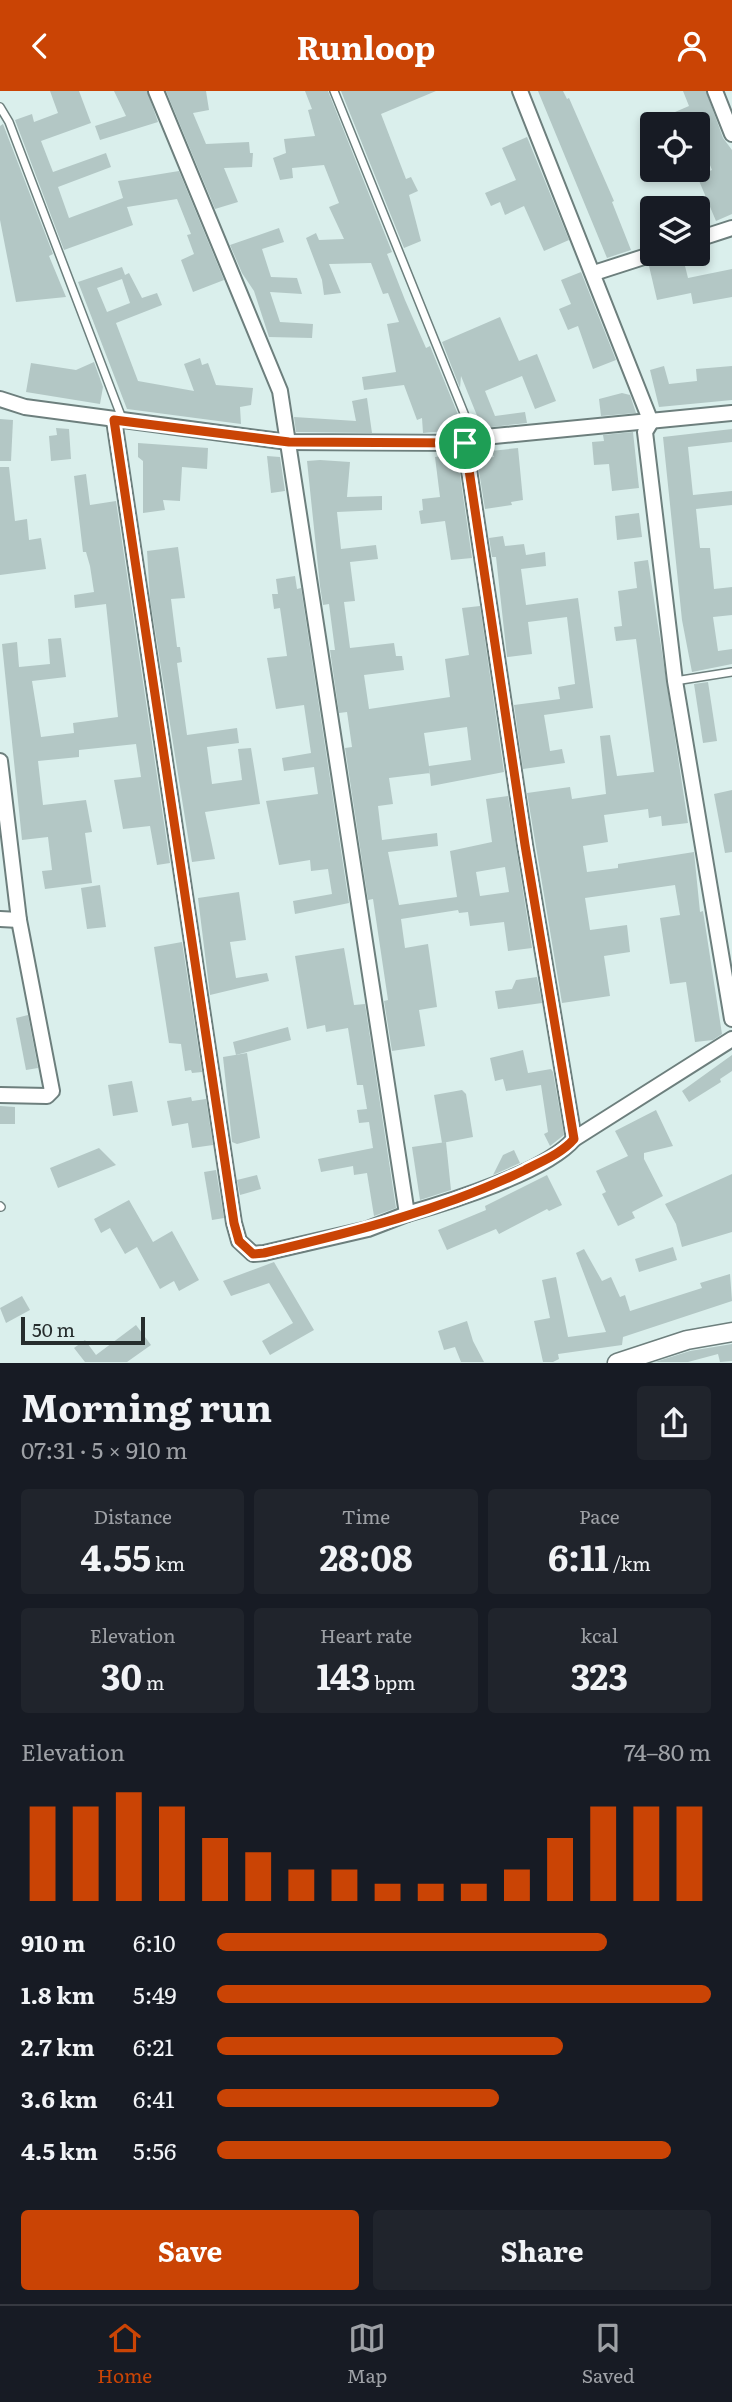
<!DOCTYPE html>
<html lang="en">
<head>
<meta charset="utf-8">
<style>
  body { margin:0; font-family:Literata,serif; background:#20242c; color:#f1f3f6; height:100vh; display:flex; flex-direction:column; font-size:26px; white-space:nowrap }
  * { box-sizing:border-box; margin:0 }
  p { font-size:23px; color:#9ea1a6 }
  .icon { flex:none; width:38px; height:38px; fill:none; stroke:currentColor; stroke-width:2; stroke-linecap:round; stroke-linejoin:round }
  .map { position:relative; height:1272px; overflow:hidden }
  .panel { display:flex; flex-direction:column; background:#171b24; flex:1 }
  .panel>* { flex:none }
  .tools { position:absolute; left:640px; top:21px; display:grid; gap:14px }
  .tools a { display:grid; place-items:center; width:70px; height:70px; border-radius:7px; background:#171b24; box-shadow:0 4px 10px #0003; font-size:35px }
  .scale { position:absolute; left:21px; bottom:18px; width:124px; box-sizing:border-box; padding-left:7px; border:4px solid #262d2d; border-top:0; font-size:19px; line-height:24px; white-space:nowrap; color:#262d2d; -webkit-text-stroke:5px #daefec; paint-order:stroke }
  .pin { position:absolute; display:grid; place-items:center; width:60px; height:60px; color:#fff; margin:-30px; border:4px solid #fff; border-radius:50%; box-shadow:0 2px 7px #0007 }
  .round { display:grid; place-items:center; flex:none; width:74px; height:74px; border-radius:7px; background:#20242c }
  .head { display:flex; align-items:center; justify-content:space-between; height:119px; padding:0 21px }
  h1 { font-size:38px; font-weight:700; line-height:52px }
  .metrics { display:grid; grid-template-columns:repeat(3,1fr); gap:10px; height:119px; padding:7px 21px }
  .metrics div { display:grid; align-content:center; border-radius:7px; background:#20242c; text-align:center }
  .metrics b { font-size:35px; font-weight:700 }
  .metrics small { font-size:19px; font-weight:400 }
  .metrics p { font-size:19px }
  .chart { height:196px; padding:14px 21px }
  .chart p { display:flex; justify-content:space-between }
  .chart svg { width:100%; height:126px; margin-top:7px; stroke:#ca4405; stroke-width:6 }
  .cta { display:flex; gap:14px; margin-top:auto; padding:14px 21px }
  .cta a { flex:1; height:80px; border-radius:7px; background:#ca4405; color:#fff; font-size:28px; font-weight:700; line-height:80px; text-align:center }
  .cta a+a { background:#20242c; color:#f1f3f6 }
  ul { padding:0 21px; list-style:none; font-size:23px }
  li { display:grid; grid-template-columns:112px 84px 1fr; align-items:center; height:52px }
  li i { height:18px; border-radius:9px; background:#ca4405 }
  header { display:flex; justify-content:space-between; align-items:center; height:91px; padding:0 21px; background:#ca4405; color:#fff; font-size:32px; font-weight:700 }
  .dock { display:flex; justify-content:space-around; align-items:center; height:98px; border-top:2px solid #363941; background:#171b24; font-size:19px; color:#9ea1a6 }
  .dock a { display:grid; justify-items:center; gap:4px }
  .dock .on { color:#ca4405 }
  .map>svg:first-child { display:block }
  .building { fill:#b3c7c5; fill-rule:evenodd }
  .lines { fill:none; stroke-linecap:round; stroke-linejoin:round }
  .service-casing { stroke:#6d7f7d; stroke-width:10 }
  .minor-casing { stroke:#6d7f7d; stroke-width:18 }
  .tertiary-casing { stroke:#6d7f7d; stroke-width:21 }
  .service { stroke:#fff; stroke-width:7 }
  .minor { stroke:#fff; stroke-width:14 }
  .tertiary { stroke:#fff; stroke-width:18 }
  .route-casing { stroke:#fff; stroke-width:14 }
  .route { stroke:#ca4405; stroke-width:9 }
</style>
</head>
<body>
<header><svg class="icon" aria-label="back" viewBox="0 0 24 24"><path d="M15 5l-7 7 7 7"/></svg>Runloop<svg class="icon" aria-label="person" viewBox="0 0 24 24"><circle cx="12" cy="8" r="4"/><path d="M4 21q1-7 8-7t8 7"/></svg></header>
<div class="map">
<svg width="732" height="1272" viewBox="0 0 732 1272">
  <rect width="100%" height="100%" fill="#daefec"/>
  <g class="building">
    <path d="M50 0H79L91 32 41 50 53 81 106 62 111 76 58 96 69 127 123 107 118 90 179 80 224 189 193 201 181 169 194 163 187 144 191 143 177 108 127 116 133 134 64 159 15 29 32 23 34 31 58 22Z"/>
    <path d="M114 0H147L158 31 100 49 95 35 126 25Z"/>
    <path d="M166 0H206L209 19 193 22 206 53 249 51 250 62H253L252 76 224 77 238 111 215 118Z"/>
    <path d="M305 0H328L392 161 387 163 405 209 426 257 430 255 459 326V339L423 342 422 327 417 329 404 294 364 299 362 286 396 281 387 233 399 231 388 202 383 203 371 172 329 173 341 202 324 204 322 189 306 147 316 142 319 149 344 148 329 116 339 112 324 74 292 77 293 87 280 89 273 67 286 62 284 48 315 45 308 19 312 18Z"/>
    <path d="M341 0H436L381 23 406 88 411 86 418 100 409 104 421 150 404 157Z"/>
    <path d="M538 0H563L567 8 569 7 614 110 612 111 631 159 607 167Z"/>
    <path d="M683 0H706L723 47 732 59V123L716 130 697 85 712 79 702 54 698 55V33H647L689 15Z"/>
    <path d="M3 33 53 163 49 165 66 206 16 211 0 129V35Z"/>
    <path d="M527 46 569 149 544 160 524 115 505 124 500 111 491 115 485 102 516 89 502 57Z"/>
    <path d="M279 137 284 151 262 158 271 186 297 187 302 203 270 201 280 231 313 233 312 247 269 246 254 200 242 182 230 154Z"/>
    <path d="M675 163H682L688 187 732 178V206L693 213 691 202 657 209 649 175Z"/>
    <path d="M122 176 125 184 129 182 142 207 157 202 162 214 116 232 138 290 194 300 184 273 200 267 202 274 208 272 216 294 253 297 251 314 240 316 241 333 127 318 78 191ZM122 188 130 212 107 221 97 197Z"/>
    <path d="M581 181 616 269 593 278 578 235 568 239 559 218 571 213 561 189Z"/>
    <path d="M500 226 519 270 537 263 556 310 535 318 522 285 485 300 495 325 525 321 527 332 482 337 461 285 460 297 442 251Z"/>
    <path d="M94 271 103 296 100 313 26 301 31 272 76 279Z"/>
    <path d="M664 275 669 293 697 290 696 278 732 275V309L659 316 650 279Z"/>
    <path d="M622 302 630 304 636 322 601 325 599 308Z"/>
    <path d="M367 307 372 342 296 341 294 326 356 330 352 310Z"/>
    <path d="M0 328 13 329 11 370H0Z"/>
    <path d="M56 337 69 338 71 368 51 370 49 345 57 344Z"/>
    <path d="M732 338V351L688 356 693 404 732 400V414L696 418 700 457H710L714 498 732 496V524L713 526 718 560 732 558V573L692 581 682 529 663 346Z"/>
    <path d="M633 341 639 397 612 400 609 373 594 374 592 351 604 350 603 344Z"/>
    <path d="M138 352 208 357 207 378 182 376 180 410 163 409 165 419 143 422V370L138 366Z"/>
    <path d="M518 357 523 409 511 411 512 414 485 418 477 368 494 366 491 360Z"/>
    <path d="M457 363 472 467 451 469 445 430 421 433 419 420 423 419 422 408 440 406 435 366Z"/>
    <path d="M267 365 280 366 285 400 271 402Z"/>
    <path d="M320 369 350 371 347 406 382 405V419L337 421 341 458 376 454 378 468 350 471 355 510 344 511 350 557 394 552 396 565H402L404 579 364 584 369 618 450 606 445 568 469 564 462 517 480 515 504 681 431 695 429 675 471 669 467 636 424 642 430 682 389 687 393 713 378 715 382 749 437 742 438 755 388 761 399 814 457 806 450 760 492 751 486 708 508 705 532 857 508 860 504 831 470 835 468 821 459 822 458 819 401 828 405 857 428 853 437 916 419 919 425 955 392 960 384 910 388 909 373 808 368 809 345 657 352 656 347 621 339 622 330 559H335L329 513 323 514 320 495 307 370ZM505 776 509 801 480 805 476 781Z"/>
    <path d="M0 376H9L15 430 27 428 29 449 41 447 46 478 0 484Z"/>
    <path d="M86 383 90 414 116 410 170 772 157 774 150 735 123 738 114 689 141 686 136 653 79 659V666L38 670 43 714 86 709 92 741 85 742 92 792 45 798 42 780 52 779 48 746 22 749 2 553 17 551 19 576 50 573 48 548 61 547 66 586 32 590 41 646 74 642 73 632 118 626 106 513 75 517 74 504 94 501 90 475 86 461H83L74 385Z"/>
    <path d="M639 422 642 446 617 449 615 425Z"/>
    <path d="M503 445 505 455 524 453 526 464 545 461 546 475 521 478 526 514 578 507 593 617 544 624 550 660 562 658 565 672 523 678 514 614 560 608 558 596 575 593 567 526 528 531 532 563 507 566 496 466H492L489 447Z"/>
    <path d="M178 456 185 507 171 508 177 556H180L182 571 177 572 187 644 237 637 239 652 207 656 212 693 242 689 238 658 251 657 260 713 205 721 215 768 192 771 150 508 147 460Z"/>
    <path d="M648 469 688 732 662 735 661 725 649 727 648 718 604 724 608 751 583 755 587 781 618 777V773L694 761 700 821 703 820 722 943 713 949 695 951 686 891 670 893 660 827 680 824 675 794 585 807 590 839 627 834 630 861 604 865 610 905 562 912 527 702 570 696 572 708 606 703 600 645 610 644 617 685 654 681 636 548 616 550 614 536 622 535 618 500 637 497 634 471Z"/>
    <path d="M295 485 297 498 301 497 349 812 295 823 293 810 332 803 328 778 311 780 310 769 279 774 266 710 318 703 314 676 284 680 282 667 311 662 304 614 276 618 267 567 287 565 280 517 274 518 272 503H278L276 488Z"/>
    <path d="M708 591 717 650 703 652 694 593Z"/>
    <path d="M732 699V761L725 762 714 703Z"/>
    <path d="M100 794 106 836 87 838 81 797Z"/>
    <path d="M239 801 246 849 230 851 236 887 267 882 269 890 210 904 198 807Z"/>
    <path d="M182 851 202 981 192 982 191 979 185 980 181 953 169 952 154 856Z"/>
    <path d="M344 857 354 914 365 913 396 1117 374 1125 367 1082 354 1084 353 1075 321 1081 318 1068 373 1057 369 1031 359 1032 357 1019 367 1018 363 994H357L348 937 326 941 325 934 307 938 295 865Z"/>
    <path d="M537 886 542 912 498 918 495 900 512 898 516 889Z"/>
    <path d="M28 924 38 977 26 979 16 927Z"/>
    <path d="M288 936 291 949 236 964 233 951Z"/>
    <path d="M523 959 528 982 551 978 553 981 564 1044 550 1055 544 1043 548 1041 541 994 506 1000 503 988 495 990 490 967Z"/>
    <path d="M247 962 260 1047 237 1053 232 1051 223 966Z"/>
    <path d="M732 964V980L720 988 721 991 689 1011 682 1000Z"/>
    <path d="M132 990 138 1021 113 1025 108 994Z"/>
    <path d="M462 999 466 1003 473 1046 442 1052 434 1004Z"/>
    <path d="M191 1006 192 1010 206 1008 213 1054 192 1057 188 1032 172 1035 167 1010Z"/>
    <path d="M0 1015 15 1016V1033H0Z"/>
    <path d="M656 1019 673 1055 644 1062V1068L663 1105 632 1121 635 1127 618 1135 602 1103 606 1101 596 1080 628 1065 615 1040Z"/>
    <path d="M446 1051 451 1099 420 1109 412 1056Z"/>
    <path d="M99 1057 116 1074 58 1097 50 1077Z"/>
    <path d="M514 1059 520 1072 493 1084 503 1064Z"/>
    <path d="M216 1079 224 1127 212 1129 204 1081Z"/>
    <path d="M732 1083V1141L682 1156 676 1133 665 1113Z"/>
    <path d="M257 1084 261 1098 240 1104 237 1089Z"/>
    <path d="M547 1084 562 1114 549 1120 547 1118 499 1143 496 1138 447 1159 438 1139 486 1119 485 1115Z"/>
    <path d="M129 1109 153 1151 172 1140 199 1189 179 1200 174 1190 160 1198 137 1156 125 1163 110 1137 101 1142 94 1128Z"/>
    <path d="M673 1156 677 1169 639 1181 635 1168Z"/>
    <path d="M584 1158 602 1190 611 1186 620 1206 625 1204 630 1220 702 1197 700 1192 730 1183 732 1210 623 1246 622 1254 558 1263 559 1268 553 1271H543L534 1230 550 1227 542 1189 556 1186 568 1246 606 1241 576 1162Z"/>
    <path d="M274 1171 314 1239 270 1264 262 1250 293 1232 269 1192 231 1205 223 1190Z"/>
    <path d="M22 1205 30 1219 6 1232 0 1217Z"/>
    <path d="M467 1230 473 1250 484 1271H461L455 1256 444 1259 438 1240Z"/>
    <path d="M136 1234 151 1254 127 1271H85L74 1257 85 1249 96 1264Z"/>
    <path d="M732 1253V1270L720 1271 718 1263 688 1271H655L690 1260Z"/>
  </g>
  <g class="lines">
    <defs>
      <g id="service">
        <path d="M334 0 474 347"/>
        <path d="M0 16 9 31 123 330"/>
        <path d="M675 590 732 581"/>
        <path d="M0 1115 1 1116"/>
      </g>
      <g id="minor">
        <path d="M156 0 280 300 407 1123C449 1111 546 1081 574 1048L732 948"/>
        <path d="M520 0 651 331 645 341 675 590 732 928"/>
        <path d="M715 0 732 43"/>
        <path d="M698 148 732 137"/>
        <path d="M594 182 653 163"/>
        <path d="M0 308 25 316 288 351 465 352 474 347 732 322"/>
        <path d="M114 329 234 1132 239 1150 253 1163 264 1162 368 1138 407 1123"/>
        <path d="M465 352 525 754 574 1048"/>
        <path d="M0 670 19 829 52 1000 47 1005 0 1004"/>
        <path d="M0 828 19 829"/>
      </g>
      <path id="tertiary" d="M617 1272 687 1249 732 1241"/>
    </defs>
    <use href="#service" class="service-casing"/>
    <use href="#minor" class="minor-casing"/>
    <use href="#tertiary" class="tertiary-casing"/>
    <use href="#service" class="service"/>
    <use href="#minor" class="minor"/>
    <use href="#tertiary" class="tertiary"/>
  </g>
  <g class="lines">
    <defs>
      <path id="route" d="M114 329 289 351 465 352 525 754 574 1048C561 1063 542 1070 525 1079 443 1119 353 1141 264 1162L253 1163 239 1150 234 1132Z"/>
    </defs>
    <use href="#route" class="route-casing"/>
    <use href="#route" class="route"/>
  </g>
</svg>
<div class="tools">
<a><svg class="icon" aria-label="locate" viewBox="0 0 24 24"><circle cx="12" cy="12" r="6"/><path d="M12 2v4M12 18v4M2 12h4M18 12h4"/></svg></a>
<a><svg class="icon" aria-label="layers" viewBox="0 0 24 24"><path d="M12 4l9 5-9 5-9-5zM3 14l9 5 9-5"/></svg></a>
</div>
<div class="scale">50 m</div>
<div class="pin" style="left:465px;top:352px;background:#1e9e55"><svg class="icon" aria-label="arrive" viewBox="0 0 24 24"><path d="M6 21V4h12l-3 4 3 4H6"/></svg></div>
</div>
<section class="panel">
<div class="head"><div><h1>Morning run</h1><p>07:31 · 5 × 910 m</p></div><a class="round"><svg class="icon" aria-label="share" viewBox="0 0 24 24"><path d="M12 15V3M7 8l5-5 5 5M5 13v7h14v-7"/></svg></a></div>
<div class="metrics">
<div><p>Distance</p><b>4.55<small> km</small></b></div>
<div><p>Time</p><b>28:08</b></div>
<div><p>Pace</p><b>6:11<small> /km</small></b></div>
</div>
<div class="metrics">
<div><p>Elevation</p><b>30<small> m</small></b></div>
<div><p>Heart rate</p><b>143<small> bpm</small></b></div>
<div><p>kcal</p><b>323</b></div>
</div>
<div class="chart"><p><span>Elevation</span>74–80 m</p>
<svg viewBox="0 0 160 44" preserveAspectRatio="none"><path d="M5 44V11M15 44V11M25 44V6M35 44V11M45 44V22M55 44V27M65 44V33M75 44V33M85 44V38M95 44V38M105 44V38M115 44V33M125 44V22M135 44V11M145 44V11M155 44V11"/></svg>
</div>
<ul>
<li><b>910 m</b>6:10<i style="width:79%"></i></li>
<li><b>1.8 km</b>5:49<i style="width:100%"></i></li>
<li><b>2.7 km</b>6:21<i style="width:70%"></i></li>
<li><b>3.6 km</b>6:41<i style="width:57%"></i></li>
<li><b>4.5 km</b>5:56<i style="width:92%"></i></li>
</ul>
<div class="cta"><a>Save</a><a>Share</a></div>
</section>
<nav class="dock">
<a class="on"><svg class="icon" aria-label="home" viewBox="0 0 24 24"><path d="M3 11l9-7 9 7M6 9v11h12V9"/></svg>Home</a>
<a><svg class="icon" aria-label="map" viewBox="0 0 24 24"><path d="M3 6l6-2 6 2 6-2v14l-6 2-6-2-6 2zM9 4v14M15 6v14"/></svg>Map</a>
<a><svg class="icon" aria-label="saved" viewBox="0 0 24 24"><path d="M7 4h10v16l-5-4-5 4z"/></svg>Saved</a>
</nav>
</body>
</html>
